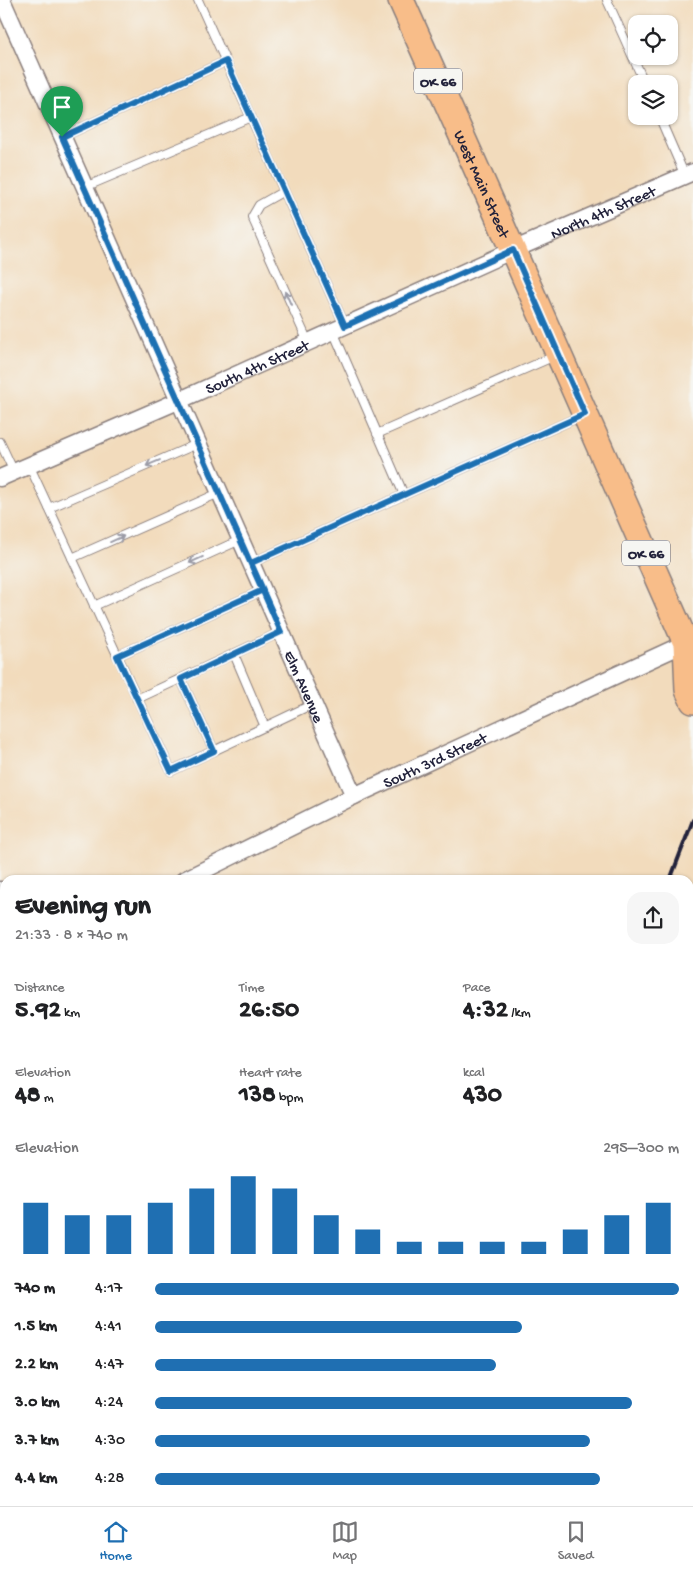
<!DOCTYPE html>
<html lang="en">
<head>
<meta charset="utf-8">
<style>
  body { margin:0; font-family:"Gochi Hand",sans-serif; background:#f6f6f6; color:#202124; height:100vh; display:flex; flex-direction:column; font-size:19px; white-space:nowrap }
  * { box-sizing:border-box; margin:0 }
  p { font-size:16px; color:#757577 }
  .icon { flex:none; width:28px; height:28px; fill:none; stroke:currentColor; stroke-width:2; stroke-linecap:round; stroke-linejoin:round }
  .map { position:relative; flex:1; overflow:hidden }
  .side { position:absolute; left:0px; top:875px; width:694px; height:631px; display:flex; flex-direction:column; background:#fff; border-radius:15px 15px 0 0; box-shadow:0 1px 4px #0004 }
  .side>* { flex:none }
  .controls { position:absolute; left:628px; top:15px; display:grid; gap:10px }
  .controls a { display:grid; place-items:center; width:50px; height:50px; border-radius:10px; background:#fff; box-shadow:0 1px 4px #0004; font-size:25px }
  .pin { position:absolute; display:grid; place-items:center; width:42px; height:42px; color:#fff; margin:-51px -21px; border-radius:50% 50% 50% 0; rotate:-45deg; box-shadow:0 0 5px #0007 }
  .pin .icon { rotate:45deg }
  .round { display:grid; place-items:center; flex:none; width:52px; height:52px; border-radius:15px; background:#f6f6f6 }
  .head { display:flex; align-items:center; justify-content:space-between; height:85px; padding:0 15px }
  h1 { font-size:28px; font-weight:700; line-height:38px }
  .figures { display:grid; grid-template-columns:repeat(3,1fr); gap:8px; height:85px; padding:5px 15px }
  .figures div { display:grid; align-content:center }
  .figures b { font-size:25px; font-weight:700 }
  .figures small { font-size:14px; font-weight:400 }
  .figures p { font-size:14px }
  .chart { height:140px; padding:10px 15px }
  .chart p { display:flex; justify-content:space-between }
  .chart svg { width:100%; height:90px; margin-top:5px; stroke:#1f6fb2; stroke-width:6 }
  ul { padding:0 15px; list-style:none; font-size:16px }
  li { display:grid; grid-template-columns:80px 60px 1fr; align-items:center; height:38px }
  li i { height:12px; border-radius:6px; background:#1f6fb2 }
  .menu { display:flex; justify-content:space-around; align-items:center; height:70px; border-top:1px solid #e0e0e0; background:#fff; font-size:14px; color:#757577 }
  .menu a { display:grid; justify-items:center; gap:2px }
  .menu .active { color:#1f6fb2 }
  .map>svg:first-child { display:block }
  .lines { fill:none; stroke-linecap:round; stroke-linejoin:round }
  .service-casing { stroke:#8a7e7c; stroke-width:10 }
  .minor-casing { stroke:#8a7e7c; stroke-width:19 }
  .primary-casing { stroke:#8a7e7c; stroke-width:28 }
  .service { stroke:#fff; stroke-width:8 }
  .minor { stroke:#fff; stroke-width:16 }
  .primary { stroke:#f8bd89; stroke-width:25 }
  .rail { stroke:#22223b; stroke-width:4 }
  .oneway { stroke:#9c9ca7 }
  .route-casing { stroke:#fff; stroke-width:10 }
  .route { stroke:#1f6fb2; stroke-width:6 }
  .labels { text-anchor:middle; stroke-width:4; stroke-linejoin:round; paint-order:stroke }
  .shield { fill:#f6f6f2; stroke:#626272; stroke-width:1 }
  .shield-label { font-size:15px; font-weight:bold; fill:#22223b }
  .street-label { font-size:16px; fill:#22223b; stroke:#f6f6f2 }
</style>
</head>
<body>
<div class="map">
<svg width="693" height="1506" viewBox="0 0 693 1506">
  <rect width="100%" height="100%" fill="#f6f6f2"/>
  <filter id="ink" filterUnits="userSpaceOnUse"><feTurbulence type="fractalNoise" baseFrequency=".02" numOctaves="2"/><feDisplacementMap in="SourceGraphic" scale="10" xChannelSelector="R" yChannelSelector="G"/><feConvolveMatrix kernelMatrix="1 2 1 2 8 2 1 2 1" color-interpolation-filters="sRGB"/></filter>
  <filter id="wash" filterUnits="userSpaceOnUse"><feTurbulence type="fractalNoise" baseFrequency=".0096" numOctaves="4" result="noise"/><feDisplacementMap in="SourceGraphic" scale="20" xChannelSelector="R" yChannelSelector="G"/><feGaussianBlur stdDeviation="1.12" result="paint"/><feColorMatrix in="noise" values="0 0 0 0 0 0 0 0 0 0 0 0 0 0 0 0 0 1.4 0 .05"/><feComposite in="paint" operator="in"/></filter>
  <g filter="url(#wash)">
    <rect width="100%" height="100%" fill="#f2dbbc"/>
  </g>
  <g filter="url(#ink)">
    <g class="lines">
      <defs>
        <g id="service">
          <path d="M198 0 345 326"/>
          <path d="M607 0 645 84"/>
          <path d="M659 116 685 176"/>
          <path d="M62 137 226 61"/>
          <path d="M85 187 251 117"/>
          <path d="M284 191 259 205 252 217 308 342"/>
          <path d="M333 331 404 495"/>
          <path d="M377 434 557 355"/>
          <path d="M0 442 14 472"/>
          <path d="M29 465 171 771 313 704"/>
          <path d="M49 508 197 444"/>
          <path d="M72 558 219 493"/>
          <path d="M251 563 583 415"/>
          <path d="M94 606 240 540"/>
          <path d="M234 654 265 727"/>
          <path d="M117 656 263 590"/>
          <path d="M181 679 214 751"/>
          <path d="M137 699 281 632"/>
        </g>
        <g id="minor">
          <path id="s1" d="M2 0 354 796"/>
          <path id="s2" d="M0 478 178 401 513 250 693 172"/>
          <path id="s3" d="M184 880 354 796 686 643"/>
          <path d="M0 890 5 902"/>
          <path d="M0 969 5 967"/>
          <path d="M0 1290 5 1288"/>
        </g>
        <g id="primary">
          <path id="s4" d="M401 0 499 219 686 643 688 690 693 701"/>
        </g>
      </defs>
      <use href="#service" class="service-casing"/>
      <use href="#minor" class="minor-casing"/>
      <use href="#primary" class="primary-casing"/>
      <use href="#service" class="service"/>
      <use href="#minor" class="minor"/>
      <use href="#primary" class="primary"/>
      <g class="rail">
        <path d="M670 880 693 820"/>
        <path d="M431 1506 433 1501"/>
      </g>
    </g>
    <defs><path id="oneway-shaft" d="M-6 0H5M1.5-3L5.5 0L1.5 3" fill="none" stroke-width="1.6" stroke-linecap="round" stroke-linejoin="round" transform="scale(1.25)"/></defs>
    <g class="oneway">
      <use href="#oneway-shaft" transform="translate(288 298) rotate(-114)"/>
      <use href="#oneway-shaft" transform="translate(153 463) rotate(157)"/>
      <use href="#oneway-shaft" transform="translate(117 539) rotate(-24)"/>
      <use href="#oneway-shaft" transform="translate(196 560) rotate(156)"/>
    </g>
  </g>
  <g class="lines" filter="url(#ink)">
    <defs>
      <path id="route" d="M62 137C136 302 209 467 281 632L181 679 214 751 171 771 117 656 263 590 251 563 585 414 513 250 345 326 226 61 62 137"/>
    </defs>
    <use href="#route" class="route-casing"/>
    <use href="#route" class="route"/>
  </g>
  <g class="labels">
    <g class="shield">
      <rect x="414" y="68.5" width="48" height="25" rx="4"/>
      <rect x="622" y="540.5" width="48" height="25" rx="4"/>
    </g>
    <g class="shield-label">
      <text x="438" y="86">OK 66</text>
      <text x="646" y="558">OK 66</text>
    </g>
    <g class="street-label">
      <text dy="6" stroke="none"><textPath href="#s4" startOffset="201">West Main Street</textPath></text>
      <text dy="6" stroke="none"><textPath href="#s2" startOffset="659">North 4th Street</textPath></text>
      <text dy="6" stroke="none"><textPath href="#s2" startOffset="280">South 4th Street</textPath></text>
      <text dy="6" stroke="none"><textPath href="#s1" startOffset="750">Elm Avenue</textPath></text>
      <text dy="6" stroke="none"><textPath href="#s3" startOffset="278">South 3rd Street</textPath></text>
    </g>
  </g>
</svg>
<div class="controls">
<a><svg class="icon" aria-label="locate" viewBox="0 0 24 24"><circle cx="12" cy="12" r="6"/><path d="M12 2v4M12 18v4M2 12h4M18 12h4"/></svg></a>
<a><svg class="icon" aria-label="layers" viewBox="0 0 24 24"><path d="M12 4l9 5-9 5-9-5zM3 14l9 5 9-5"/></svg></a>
</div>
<div class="pin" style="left:62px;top:137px;background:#1e9e55"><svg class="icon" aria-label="arrive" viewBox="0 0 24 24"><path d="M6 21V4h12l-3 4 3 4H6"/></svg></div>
<section class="side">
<div class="head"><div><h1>Evening run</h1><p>21:33 · 8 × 740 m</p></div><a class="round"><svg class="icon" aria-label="share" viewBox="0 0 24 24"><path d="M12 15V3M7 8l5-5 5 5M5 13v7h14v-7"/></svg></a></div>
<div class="figures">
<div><p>Distance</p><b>5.92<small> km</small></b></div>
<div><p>Time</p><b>26:50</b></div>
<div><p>Pace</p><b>4:32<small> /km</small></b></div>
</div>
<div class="figures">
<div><p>Elevation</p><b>48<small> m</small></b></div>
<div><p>Heart rate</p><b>138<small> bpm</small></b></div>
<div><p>kcal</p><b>430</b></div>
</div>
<div class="chart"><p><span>Elevation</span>295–300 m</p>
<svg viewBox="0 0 160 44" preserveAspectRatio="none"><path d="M5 44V19M15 44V25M25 44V25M35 44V19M45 44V12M55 44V6M65 44V12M75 44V25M85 44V32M95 44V38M105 44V38M115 44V38M125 44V38M135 44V32M145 44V25M155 44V19"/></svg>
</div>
<ul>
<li><b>740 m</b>4:17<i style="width:100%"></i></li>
<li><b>1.5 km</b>4:41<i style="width:70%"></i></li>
<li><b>2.2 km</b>4:47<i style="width:65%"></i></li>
<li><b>3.0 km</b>4:24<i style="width:91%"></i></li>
<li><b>3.7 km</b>4:30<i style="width:83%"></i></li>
<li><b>4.4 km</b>4:28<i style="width:85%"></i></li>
</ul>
</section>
</div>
<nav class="menu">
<a class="active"><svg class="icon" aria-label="home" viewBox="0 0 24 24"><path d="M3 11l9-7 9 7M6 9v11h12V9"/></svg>Home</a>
<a><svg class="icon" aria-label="map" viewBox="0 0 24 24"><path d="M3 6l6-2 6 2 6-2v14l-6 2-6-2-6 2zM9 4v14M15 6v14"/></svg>Map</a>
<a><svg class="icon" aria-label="saved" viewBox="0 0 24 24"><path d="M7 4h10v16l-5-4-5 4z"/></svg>Saved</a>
</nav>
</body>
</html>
